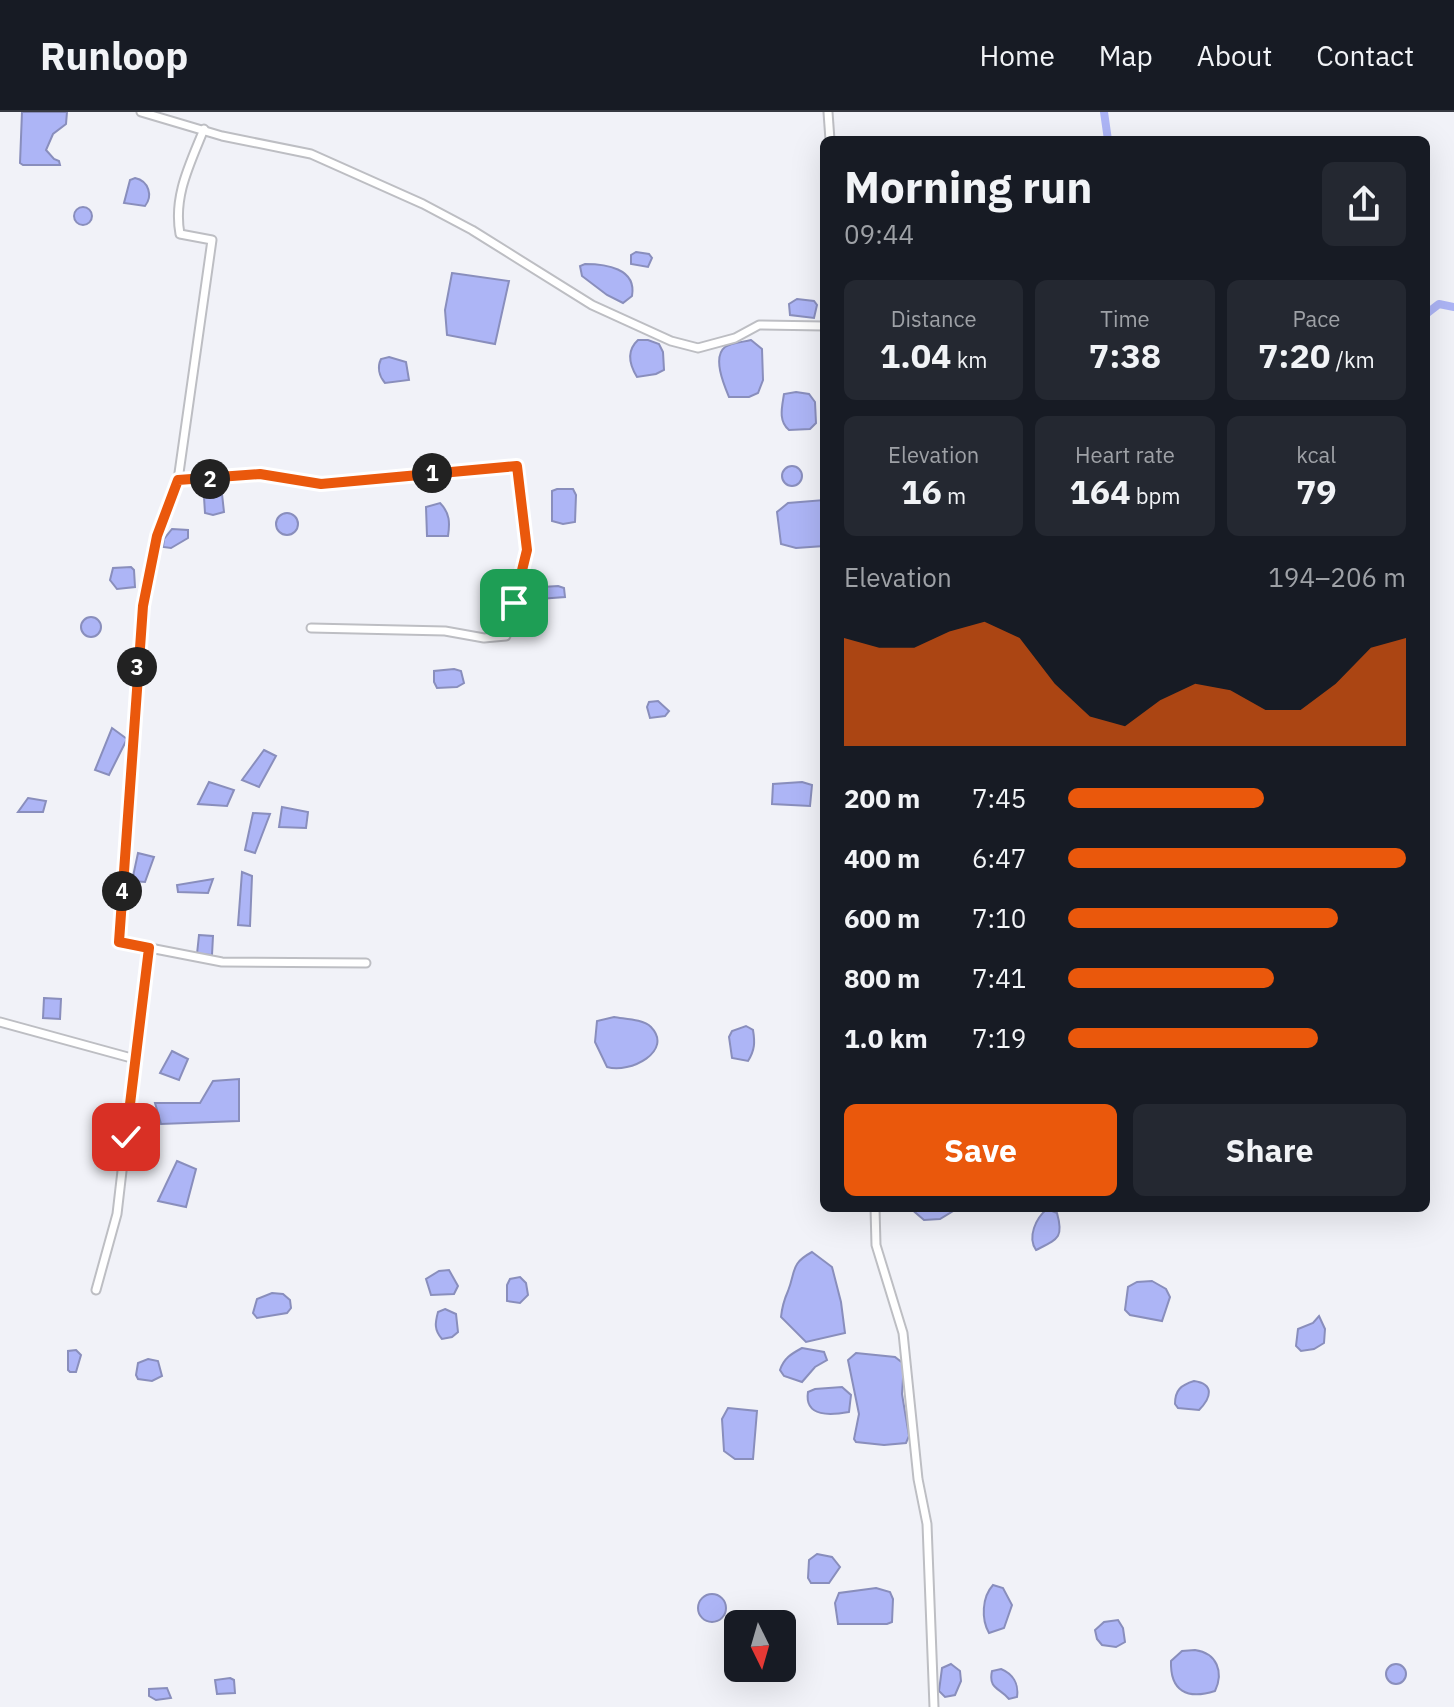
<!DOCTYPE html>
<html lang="en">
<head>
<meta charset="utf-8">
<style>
  body { margin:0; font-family:"IBM Plex Sans",sans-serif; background:#242831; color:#f1f3f6; height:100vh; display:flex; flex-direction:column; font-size:30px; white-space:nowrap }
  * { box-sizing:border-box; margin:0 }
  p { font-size:26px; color:#9ea1a6 }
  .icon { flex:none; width:44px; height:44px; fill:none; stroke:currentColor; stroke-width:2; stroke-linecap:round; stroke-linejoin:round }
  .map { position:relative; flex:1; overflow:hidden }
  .panel { position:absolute; left:820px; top:24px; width:610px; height:1076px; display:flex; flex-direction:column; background:#171b24; border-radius:12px; box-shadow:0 8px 32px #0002 }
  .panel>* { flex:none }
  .needle { width:52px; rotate:175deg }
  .tools { position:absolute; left:724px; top:1498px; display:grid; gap:16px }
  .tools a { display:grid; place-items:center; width:72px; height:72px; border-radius:12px; background:#171b24; box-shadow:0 8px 32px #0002; font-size:40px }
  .pin { position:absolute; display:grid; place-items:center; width:68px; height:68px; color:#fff; margin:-34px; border-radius:16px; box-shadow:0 4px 12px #0006 }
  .km { position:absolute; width:40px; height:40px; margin:-20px; border-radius:50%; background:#222; color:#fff; font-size:22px; line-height:40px; text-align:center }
  .round { display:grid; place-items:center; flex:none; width:84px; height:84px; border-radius:12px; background:#242831 }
  .summary { display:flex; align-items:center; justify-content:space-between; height:136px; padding:0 24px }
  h1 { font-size:44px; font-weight:700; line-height:60px }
  .metrics { display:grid; grid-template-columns:repeat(3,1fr); gap:12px; height:136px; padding:8px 24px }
  .metrics div { display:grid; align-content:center; border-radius:12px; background:#242831; text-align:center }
  .metrics b { font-size:34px; font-weight:700 }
  .metrics small { font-size:22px; font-weight:400 }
  .metrics p { font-size:22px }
  .chart { height:224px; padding:16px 24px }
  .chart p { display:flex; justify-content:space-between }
  .chart svg { width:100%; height:144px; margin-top:8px; fill:#ea580c; opacity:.7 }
  .primary-button { display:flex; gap:16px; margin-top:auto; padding:16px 24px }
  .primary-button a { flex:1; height:92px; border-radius:12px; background:#ea580c; color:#fff; font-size:32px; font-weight:700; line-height:92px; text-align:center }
  .primary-button a+a { background:#242831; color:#f1f3f6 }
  ul { padding:0 24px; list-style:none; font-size:26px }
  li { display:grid; grid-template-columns:128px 96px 1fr; align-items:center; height:60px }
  li i { height:20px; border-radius:10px; background:#ea580c }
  header { display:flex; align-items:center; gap:48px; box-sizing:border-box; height:112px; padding:0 40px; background:#171b24; border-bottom:2px solid #363941 }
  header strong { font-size:38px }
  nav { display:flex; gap:44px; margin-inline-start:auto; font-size:28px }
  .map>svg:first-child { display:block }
  .water { fill:#adb5f6; stroke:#898ebc; stroke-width:2 }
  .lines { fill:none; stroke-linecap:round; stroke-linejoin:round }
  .canal { stroke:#adb5f6; stroke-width:8 }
  .street-casing { stroke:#bdbec3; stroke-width:11 }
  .street { stroke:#fff; stroke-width:7 }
  .route-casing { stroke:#fff; stroke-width:16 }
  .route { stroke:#ea580c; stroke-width:10 }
</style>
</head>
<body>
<header>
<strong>Runloop</strong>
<nav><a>Home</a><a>Map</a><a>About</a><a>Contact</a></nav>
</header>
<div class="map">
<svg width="1454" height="1595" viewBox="0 0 1454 1595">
  <rect width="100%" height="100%" fill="#f1f2f8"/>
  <g class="water">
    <path d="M22 0H67L66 12 53 22 46 38 54 47 59 49 60 53H23L20 51Z"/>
    <path d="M135 66C149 69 153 84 145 94L124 91 130 68Z"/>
    <circle cx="83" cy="104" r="9"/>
    <path d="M636 140 649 142 652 146 648 155 631 152V143Z"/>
    <path d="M585 152C605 152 637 156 632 184L623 191 607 183 582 164 580 154Z"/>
    <path d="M452 161 509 169 495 232 447 223 445 198Z"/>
    <path d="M797 187 814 189 817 193 814 206 790 203 789 192Z"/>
    <path d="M638 228H648L659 232 663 240 664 258 656 262 637 265C629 252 626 239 638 228Z"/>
    <path d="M751 228 762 237 763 268 758 281 749 285H729C724 273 712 245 725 235 731 231 743 230 751 228Z"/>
    <path d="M389 245 406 250 409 268 385 271C379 264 377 255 381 247Z"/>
    <path d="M796 280 809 282 815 290 816 311 810 317 789 318C778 309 782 295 784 282Z"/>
    <circle cx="792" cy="364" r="10"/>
    <path d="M557 377H573L576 383 575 410 563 412 552 409V379Z"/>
    <path d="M207 381 222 382 224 400 213 403 205 401 204 385Z"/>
    <path d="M824 388V434L796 436 781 432 777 400 788 391Z"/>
    <path d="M440 391C450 401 450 411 448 424H427L426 395Z"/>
    <circle cx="287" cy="412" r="11"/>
    <path d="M172 417 188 418V426L171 436 163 435 164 427Z"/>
    <path d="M131 455 134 458 135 475 117 477 110 468 113 456Z"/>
    <path d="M558 474 564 476 565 485 539 487 536 480 542 475Z"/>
    <circle cx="91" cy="515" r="10"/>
    <path d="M454 557 461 559 464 571 457 575 437 576 434 570V559Z"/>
    <path d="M658 589 669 599 665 604 650 606 647 595 649 590Z"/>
    <path d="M112 616 127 627 109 663 95 658Z"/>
    <path d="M264 638 276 644 259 675 242 668Z"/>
    <path d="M209 670 234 678 227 694 198 692Z"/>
    <path d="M802 670 812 673 810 694 772 692 773 672Z"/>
    <path d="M28 686 46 689 43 700H18Z"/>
    <path d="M282 695 308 700 306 716 279 715Z"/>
    <path d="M253 701 270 702 255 741 245 738Z"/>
    <path d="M138 741 154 745 145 770 132 769Z"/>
    <path d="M242 760 252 764 250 814 238 813Z"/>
    <path d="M213 767 208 781 178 780 177 773Z"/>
    <path d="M199 823 213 824 212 843 197 842Z"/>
    <path d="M44 886 61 887 60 907 43 906Z"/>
    <path d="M614 905C624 907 643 907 651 915 674 939 630 962 607 955L595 930 597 909Z"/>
    <path d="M746 914 753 918C755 930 755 938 748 949L732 946 729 925 732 919Z"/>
    <path d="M172 939 188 947 179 968 160 961Z"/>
    <path d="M239 967V1009L161 1012 155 991H200L213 969Z"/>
    <path d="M177 1049 196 1057 186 1095 158 1089Z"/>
    <path d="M910 1096H954L953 1099 940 1107 924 1108Z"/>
    <path d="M1047 1097 1057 1101C1064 1126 1058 1127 1036 1138 1027 1125 1036 1106 1047 1097Z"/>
    <path d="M812 1140 832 1155 841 1190 845 1221 806 1230 781 1205C782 1195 784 1188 788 1179 796 1159 790 1152 812 1140Z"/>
    <path d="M449 1158 458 1174 454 1182 431 1183 426 1167 439 1159Z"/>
    <path d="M520 1165 526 1171 528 1183 520 1191 507 1189V1173L510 1167Z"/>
    <path d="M1152 1169 1166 1177 1170 1185 1162 1209 1130 1203 1125 1198 1128 1175 1137 1170Z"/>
    <path d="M272 1181 283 1182 290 1188 291 1196 287 1201 257 1206 253 1201 257 1187Z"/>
    <path d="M445 1197 456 1202 458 1220 452 1225 442 1227C434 1218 435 1211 438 1200Z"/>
    <path d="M1319 1204 1325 1217 1324 1231 1314 1237 1301 1239 1296 1234 1298 1217 1313 1211Z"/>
    <path d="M802 1236 824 1240 827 1248 815 1255 802 1270 784 1264 780 1258C784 1246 791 1242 802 1236Z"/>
    <path d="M76 1238 81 1243 76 1260H70L68 1258V1239Z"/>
    <path d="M856 1241 895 1245 904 1252 902 1282 909 1324 906 1331 884 1333 856 1330 854 1327 859 1302 848 1248Z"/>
    <path d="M148 1247 158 1249 162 1264 152 1269 138 1267 136 1263 138 1251Z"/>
    <path d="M1194 1269C1215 1272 1211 1286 1199 1298L1178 1296 1175 1292C1175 1278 1181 1273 1194 1269Z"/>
    <path d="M842 1275 851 1283 849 1300C832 1303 804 1306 808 1280L815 1277Z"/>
    <path d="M728 1296 757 1299 753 1347H735L724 1339 722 1307Z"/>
    <path d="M817 1442 832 1445 840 1455 829 1471H811L808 1466 809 1448Z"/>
    <path d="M993 1473 1003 1476 1012 1493 1004 1516 989 1521C981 1507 982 1485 993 1473Z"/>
    <path d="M876 1476 890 1480 893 1487 892 1510 887 1512H838L835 1491 839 1481Z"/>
    <circle cx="712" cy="1496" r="14"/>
    <path d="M1118 1508 1123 1516 1125 1530 1116 1535 1102 1533 1097 1527 1095 1518 1104 1510Z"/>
    <path d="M1195 1538C1217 1541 1224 1560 1215 1579 1187 1588 1170 1579 1171 1549L1182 1539Z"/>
    <circle cx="1396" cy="1562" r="10"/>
    <path d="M951 1552 960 1559 961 1569 955 1583 945 1585 939 1579 942 1556Z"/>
    <path d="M1001 1557C1013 1562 1019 1572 1017 1585L1009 1587C1000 1576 988 1577 992 1559Z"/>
    <path d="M230 1566 234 1568 235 1581 217 1582 215 1568Z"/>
    <path d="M167 1576 171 1586 156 1588 149 1584V1577Z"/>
  </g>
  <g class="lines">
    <g class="canal">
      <path d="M1104 0 1108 28"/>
      <path d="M1426 202 1439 192 1454 195"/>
    </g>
    <defs>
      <g id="street">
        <path d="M141 0 222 24 311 42 423 92 472 118 592 193 671 229 698 236 735 226 759 213 824 214"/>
        <path d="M828 0 830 28"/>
        <path d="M204 17C190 52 173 84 180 122L212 128 178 368 157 424 143 494 119 830 222 850 366 851"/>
        <path d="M178 368 260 362 321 372 517 354 527 438 506 524 484 526 445 519 311 516"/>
        <path d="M0 910 135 947 149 836"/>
        <path d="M875 1096 876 1133 903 1221 918 1367 927 1412 934 1595"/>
        <path d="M96 1178 117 1102 135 947"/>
      </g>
    </defs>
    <use href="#street" class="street-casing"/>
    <use href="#street" class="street"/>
  </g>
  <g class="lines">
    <defs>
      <path id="route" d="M126 1025 149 836 119 830 143 494 157 424 178 368 260 362 321 372 517 354 527 438 514 491"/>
    </defs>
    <use href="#route" class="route-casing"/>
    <use href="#route" class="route"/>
  </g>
</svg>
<div class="tools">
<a><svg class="needle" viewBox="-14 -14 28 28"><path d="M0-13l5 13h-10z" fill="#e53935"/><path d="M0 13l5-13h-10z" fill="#9ea1a6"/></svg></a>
</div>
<div class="pin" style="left:514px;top:491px;background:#1e9e55"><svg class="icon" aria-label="arrive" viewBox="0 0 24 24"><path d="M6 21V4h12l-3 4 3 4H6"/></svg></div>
<div class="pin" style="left:126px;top:1025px;background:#d93025"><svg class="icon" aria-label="check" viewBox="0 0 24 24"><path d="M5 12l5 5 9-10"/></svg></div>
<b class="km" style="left:432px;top:361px">1</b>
<b class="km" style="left:210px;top:367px">2</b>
<b class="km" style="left:137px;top:555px">3</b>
<b class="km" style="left:122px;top:779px">4</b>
<section class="panel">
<div class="summary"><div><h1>Morning run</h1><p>09:44</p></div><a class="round"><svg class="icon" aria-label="share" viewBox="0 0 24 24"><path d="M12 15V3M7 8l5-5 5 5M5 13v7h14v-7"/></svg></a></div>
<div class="metrics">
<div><p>Distance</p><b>1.04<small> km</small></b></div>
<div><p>Time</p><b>7:38</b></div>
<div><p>Pace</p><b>7:20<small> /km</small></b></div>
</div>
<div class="metrics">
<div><p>Elevation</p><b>16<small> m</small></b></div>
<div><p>Heart rate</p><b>164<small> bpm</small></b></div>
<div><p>kcal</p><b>79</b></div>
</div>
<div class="chart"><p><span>Elevation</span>194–206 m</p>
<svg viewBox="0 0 160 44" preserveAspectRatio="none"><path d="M0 44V11L10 14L20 14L30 9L40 6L50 11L60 25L70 35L80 38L90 30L100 25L110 27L120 33L130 33L140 25L150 14L160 11V44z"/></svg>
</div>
<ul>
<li><b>200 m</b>7:45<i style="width:58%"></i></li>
<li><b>400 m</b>6:47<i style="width:100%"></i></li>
<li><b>600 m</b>7:10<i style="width:80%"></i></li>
<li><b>800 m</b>7:41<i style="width:61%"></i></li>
<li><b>1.0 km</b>7:19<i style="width:74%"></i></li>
</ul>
<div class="primary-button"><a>Save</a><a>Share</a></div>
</section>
</div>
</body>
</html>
